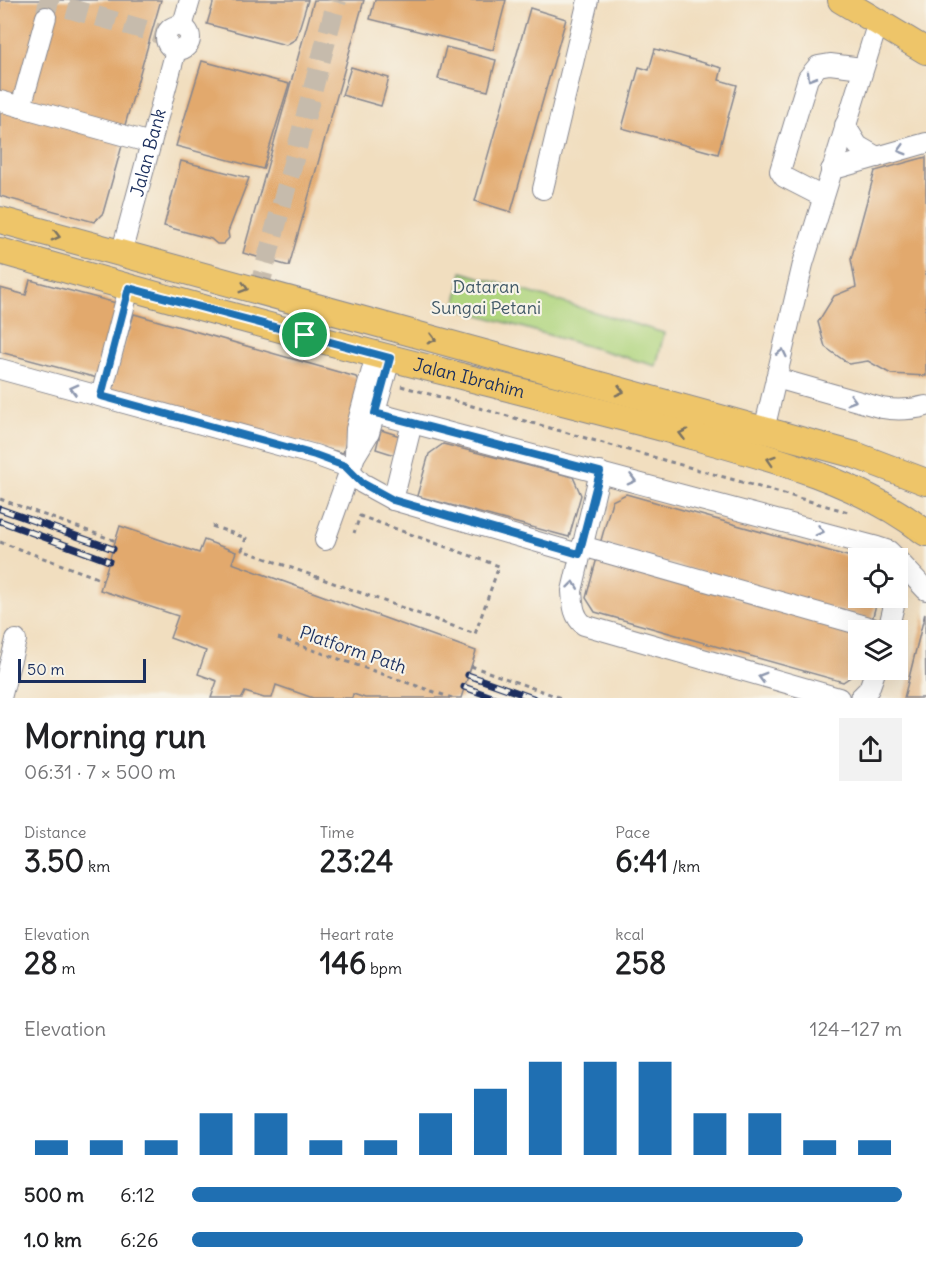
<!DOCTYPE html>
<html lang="en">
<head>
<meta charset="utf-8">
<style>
  body { margin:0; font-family:Delius,sans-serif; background:#f2f2f2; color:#202124; height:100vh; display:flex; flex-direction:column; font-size:22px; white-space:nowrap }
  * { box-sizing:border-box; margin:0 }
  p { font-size:20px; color:#757577 }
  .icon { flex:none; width:33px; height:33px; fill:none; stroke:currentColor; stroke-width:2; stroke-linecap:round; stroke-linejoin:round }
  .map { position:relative; height:698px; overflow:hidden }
  .details { display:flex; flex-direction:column; background:#fff; flex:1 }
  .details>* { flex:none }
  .tools { position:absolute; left:848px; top:548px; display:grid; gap:12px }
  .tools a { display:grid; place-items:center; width:60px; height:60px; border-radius:0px; background:#fff; box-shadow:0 6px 24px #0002; font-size:30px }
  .scale { position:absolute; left:18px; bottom:15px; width:128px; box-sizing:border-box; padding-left:6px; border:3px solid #1b2f5e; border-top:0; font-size:16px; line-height:21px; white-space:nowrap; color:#1b2f5e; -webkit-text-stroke:4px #f7f3e8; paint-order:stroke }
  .pin { position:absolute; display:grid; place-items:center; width:51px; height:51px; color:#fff; margin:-26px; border:3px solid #fff; border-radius:50%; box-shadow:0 2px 6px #0007 }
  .round { display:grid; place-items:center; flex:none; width:63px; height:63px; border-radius:0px; background:#f2f2f2 }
  .head { display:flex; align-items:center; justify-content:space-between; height:102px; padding:0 24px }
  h1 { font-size:33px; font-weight:700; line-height:45px }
  .metrics { display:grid; grid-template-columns:repeat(3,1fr); gap:9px; height:102px; padding:6px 24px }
  .metrics div { display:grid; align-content:center }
  .metrics b { font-size:30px; font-weight:700 }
  .metrics small { font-size:16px; font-weight:400 }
  .metrics p { font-size:16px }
  .chart { height:168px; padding:12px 24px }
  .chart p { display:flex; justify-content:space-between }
  .chart svg { width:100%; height:108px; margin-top:6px; stroke:#1f6fb2; stroke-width:6 }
  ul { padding:0 24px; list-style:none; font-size:20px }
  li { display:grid; grid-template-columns:96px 72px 1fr; align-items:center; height:45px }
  li i { height:15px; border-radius:8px; background:#1f6fb2 }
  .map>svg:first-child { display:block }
  .green { fill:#b0d57f; stroke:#66826e; stroke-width:1.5 }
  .building { fill:#e2a96d }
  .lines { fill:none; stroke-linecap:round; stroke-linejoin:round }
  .minor-tunnel { stroke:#c6bbac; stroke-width:20; stroke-dasharray:20 10; stroke-linecap:butt }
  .minor-casing { stroke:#86868e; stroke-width:22 }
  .major-casing { stroke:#86868e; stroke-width:28 }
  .path { stroke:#86868e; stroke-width:3; stroke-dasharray:4.5 4.5; stroke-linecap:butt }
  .minor { stroke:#fff; stroke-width:20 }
  .major { stroke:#eec569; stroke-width:26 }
  .rail-casing { stroke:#1b2f5e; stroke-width:7 }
  .rail { stroke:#f7f3e8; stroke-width:4.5; stroke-dasharray:14; stroke-linecap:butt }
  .oneway { stroke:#8d97ae }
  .oneway2 { stroke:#7a7263 }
  .route-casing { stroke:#fff; stroke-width:12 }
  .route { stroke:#1f6fb2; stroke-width:8 }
  .labels { text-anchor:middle; stroke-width:4.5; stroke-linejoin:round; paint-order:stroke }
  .street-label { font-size:18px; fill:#1b2f5e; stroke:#f7f3e8 }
  .park-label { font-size:18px; fill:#405866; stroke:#f7f3e8 }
</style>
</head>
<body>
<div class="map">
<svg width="926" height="698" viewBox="0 0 926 698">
  <rect width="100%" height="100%" fill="#f7f3e8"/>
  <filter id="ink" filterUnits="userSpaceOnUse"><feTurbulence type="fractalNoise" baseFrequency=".0167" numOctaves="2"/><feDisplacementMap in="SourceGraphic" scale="12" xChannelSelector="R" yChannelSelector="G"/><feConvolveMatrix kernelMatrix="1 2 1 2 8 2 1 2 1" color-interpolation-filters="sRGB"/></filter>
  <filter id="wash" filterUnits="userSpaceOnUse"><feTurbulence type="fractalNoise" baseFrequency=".008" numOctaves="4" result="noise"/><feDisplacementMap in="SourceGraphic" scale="24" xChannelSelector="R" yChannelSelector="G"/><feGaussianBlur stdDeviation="1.35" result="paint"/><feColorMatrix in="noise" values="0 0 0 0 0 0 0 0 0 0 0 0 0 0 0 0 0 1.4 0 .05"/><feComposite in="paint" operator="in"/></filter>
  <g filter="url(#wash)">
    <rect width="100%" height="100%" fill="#f1debf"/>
    <path class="green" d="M462 272 664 333 656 366 455 308Z"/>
    <g id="blocks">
      <g class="building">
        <path d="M0 0H161L123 132 0 93Z"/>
        <path d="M214 0H308L296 39 286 45 207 24Z"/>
        <path d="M314 0H364L289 266 243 253Z"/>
        <path d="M375 0H506L493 50 370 19Z"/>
        <path d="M530 8 566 19 511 212 475 201Z"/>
        <path d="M446 47 496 60 488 91 438 79Z"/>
        <path d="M655 49 722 68 719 80 737 85 718 154 622 128 639 67 649 70Z"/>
        <path d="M202 61 289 84 263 169 176 146Z"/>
        <path d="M351 67 389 78 381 106 342 95Z"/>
        <path d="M0 105 123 142 103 213 94 222 0 196Z"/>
        <path d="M926 157V376L891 374 868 361 849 364 825 347 818 322 834 296 856 287 851 259 875 171Z"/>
        <path d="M181 161 249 178 228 232 229 238 223 244H217L211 239 164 226Z"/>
        <path d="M30 280 120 304 101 379 0 352V288L26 295Z"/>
        <path d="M134 314 356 377 362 385 343 453 110 391Z"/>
        <path d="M381 430 400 436 395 455 376 449Z"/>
        <path d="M443 444 573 477 581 495 569 537 417 496 429 454Z"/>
        <path d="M626 494 858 559V597H878L872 620 600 544 612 501Z"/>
        <path d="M120 526 199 553 204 540 236 552 232 563 476 651 461 698H365L353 694 352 698H313L276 685 272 698H264L245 692 242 698H211L217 681 198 674 206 651 170 638 178 616 100 590Z"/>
        <path d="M597 558 858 632 859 671 843 682 595 612 586 598Z"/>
        <path d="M925 613 926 698H904Z"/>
      </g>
    </g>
  </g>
  <g filter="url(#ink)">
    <use href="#blocks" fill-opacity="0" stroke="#86868e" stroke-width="1.5"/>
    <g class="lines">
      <g class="minor-tunnel">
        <path d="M39 0 167 36"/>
        <path d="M258 292 337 0"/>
      </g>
      <defs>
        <g id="minor">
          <circle cx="178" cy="38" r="12"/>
          <path d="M182 27 190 0"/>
          <path d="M0 101 151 143"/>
          <path d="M21 107 46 17"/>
          <path d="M845 125 858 146 877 157"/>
          <path d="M831 170 926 143"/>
          <path d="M543 189 588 0"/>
          <path d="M823 197 784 177 780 171 808 78 818 66 830 64 862 68"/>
          <path id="s1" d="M121 254 176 50"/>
          <path d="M0 369 315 455 345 466 362 483 393 500 579 554"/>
          <path d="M776 378 882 408C898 411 910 410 926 406"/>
          <path d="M101 396 129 288"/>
          <path d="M375 413 877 547 889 551 896 558"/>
          <path d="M764 430 803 264 878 22"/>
          <path d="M355 454 356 429 376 355"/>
          <path d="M600 472 572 591C573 604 573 616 584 625L839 698"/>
          <path d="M393 500 412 423"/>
          <path d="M325 540 355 456 369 433 390 359"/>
          <path d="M582 546 879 630"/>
          <path d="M897 559 926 590"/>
          <path d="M888 630 896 597"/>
          <path d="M1 698 16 640"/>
          <path d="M860 698 869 689 876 669"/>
        </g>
        <g id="major">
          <path d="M841 0 926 51"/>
          <path d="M0 220 855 455 926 482"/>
          <path id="s2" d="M0 251C152 294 304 337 457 375 534 395 611 414 688 435 768 457 860 481 926 533"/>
        </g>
      </defs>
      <use href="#minor" class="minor-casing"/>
      <use href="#major" class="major-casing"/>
      <g class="path">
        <path d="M401 386 848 512"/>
        <path d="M0 499 116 541"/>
        <path d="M212 526 246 538 242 550 475 634 499 566 360 516 354 533"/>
        <path d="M0 542 103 580"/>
        <path d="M278 638 452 698"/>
        <path d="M471 666 561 698"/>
      </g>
      <use href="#minor" class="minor"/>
      <use href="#major" class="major"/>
      <defs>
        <g id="rail">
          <path d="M0 509 113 549"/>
          <path d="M0 521 109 561"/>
          <path d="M468 675 533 698"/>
          <path d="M464 687 495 698"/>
        </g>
      </defs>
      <use href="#rail" class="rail-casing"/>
      <use href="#rail" class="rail"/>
    </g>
    <defs><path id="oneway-chevron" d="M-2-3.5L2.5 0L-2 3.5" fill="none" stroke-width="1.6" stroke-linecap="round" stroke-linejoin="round" transform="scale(1.5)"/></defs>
    <g class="oneway">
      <use href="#oneway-chevron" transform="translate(811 77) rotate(120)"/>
      <use href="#oneway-chevron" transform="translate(902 150) rotate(164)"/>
      <use href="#oneway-chevron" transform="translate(782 353) rotate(-77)"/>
      <use href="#oneway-chevron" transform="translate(74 389) rotate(-165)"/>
      <use href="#oneway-chevron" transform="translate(852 400) rotate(16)"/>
      <use href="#oneway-chevron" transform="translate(632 480) rotate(15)"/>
      <use href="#oneway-chevron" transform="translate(820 531) rotate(15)"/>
      <use href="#oneway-chevron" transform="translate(573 585) rotate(-83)"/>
      <use href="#oneway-chevron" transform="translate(762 677) rotate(-164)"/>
    </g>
    <g class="oneway2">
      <use href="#oneway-chevron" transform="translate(56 236) rotate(15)"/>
      <use href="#oneway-chevron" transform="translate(244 288) rotate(16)"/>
      <use href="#oneway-chevron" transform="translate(432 339) rotate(15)"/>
      <use href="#oneway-chevron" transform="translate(620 391) rotate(15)"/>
      <use href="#oneway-chevron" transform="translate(683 434) rotate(-165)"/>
      <use href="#oneway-chevron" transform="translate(771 460) rotate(-162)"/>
    </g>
  </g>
  <g class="lines" filter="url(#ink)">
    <defs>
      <path id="route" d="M129 288 390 358 375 413 600 472 579 554 393 500 362 483 345 466 315 455 101 396Z"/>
    </defs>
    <use href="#route" class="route-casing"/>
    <use href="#route" class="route"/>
  </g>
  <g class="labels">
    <g class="street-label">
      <text dy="6" stroke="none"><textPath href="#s1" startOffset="105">Jalan Bank</textPath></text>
      <text dy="6" stroke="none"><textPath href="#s2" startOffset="486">Jalan Ibrahim</textPath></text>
      <text transform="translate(353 650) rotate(19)" y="6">Platform Path</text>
    </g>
    <g class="park-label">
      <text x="486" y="293">Dataran<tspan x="486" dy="21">Sungai Petani</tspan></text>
    </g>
  </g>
</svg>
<div class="tools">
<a><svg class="icon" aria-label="locate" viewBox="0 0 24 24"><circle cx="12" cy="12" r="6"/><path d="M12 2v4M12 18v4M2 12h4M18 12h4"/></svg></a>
<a><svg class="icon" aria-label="layers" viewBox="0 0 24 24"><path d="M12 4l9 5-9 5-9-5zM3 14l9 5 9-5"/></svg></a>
</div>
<div class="scale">50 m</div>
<div class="pin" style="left:305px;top:335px;background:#1e9e55"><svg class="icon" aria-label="arrive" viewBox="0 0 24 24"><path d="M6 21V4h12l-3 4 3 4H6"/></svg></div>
</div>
<section class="details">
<div class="head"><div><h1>Morning run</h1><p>06:31 · 7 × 500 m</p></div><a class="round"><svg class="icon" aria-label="share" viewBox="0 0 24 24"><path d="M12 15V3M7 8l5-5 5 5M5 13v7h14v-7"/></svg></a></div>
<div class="metrics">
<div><p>Distance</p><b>3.50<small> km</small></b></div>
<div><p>Time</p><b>23:24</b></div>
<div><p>Pace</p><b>6:41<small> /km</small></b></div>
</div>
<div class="metrics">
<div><p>Elevation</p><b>28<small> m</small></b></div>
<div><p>Heart rate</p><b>146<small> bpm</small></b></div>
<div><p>kcal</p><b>258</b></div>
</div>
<div class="chart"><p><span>Elevation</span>124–127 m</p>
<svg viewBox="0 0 160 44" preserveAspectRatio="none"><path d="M5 44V38M15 44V38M25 44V38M35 44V27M45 44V27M55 44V38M65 44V38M75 44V27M85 44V17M95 44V6M105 44V6M115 44V6M125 44V27M135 44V27M145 44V38M155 44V38"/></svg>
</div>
<ul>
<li><b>500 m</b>6:12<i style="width:100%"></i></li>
<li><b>1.0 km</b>6:26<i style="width:86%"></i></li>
</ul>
</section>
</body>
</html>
